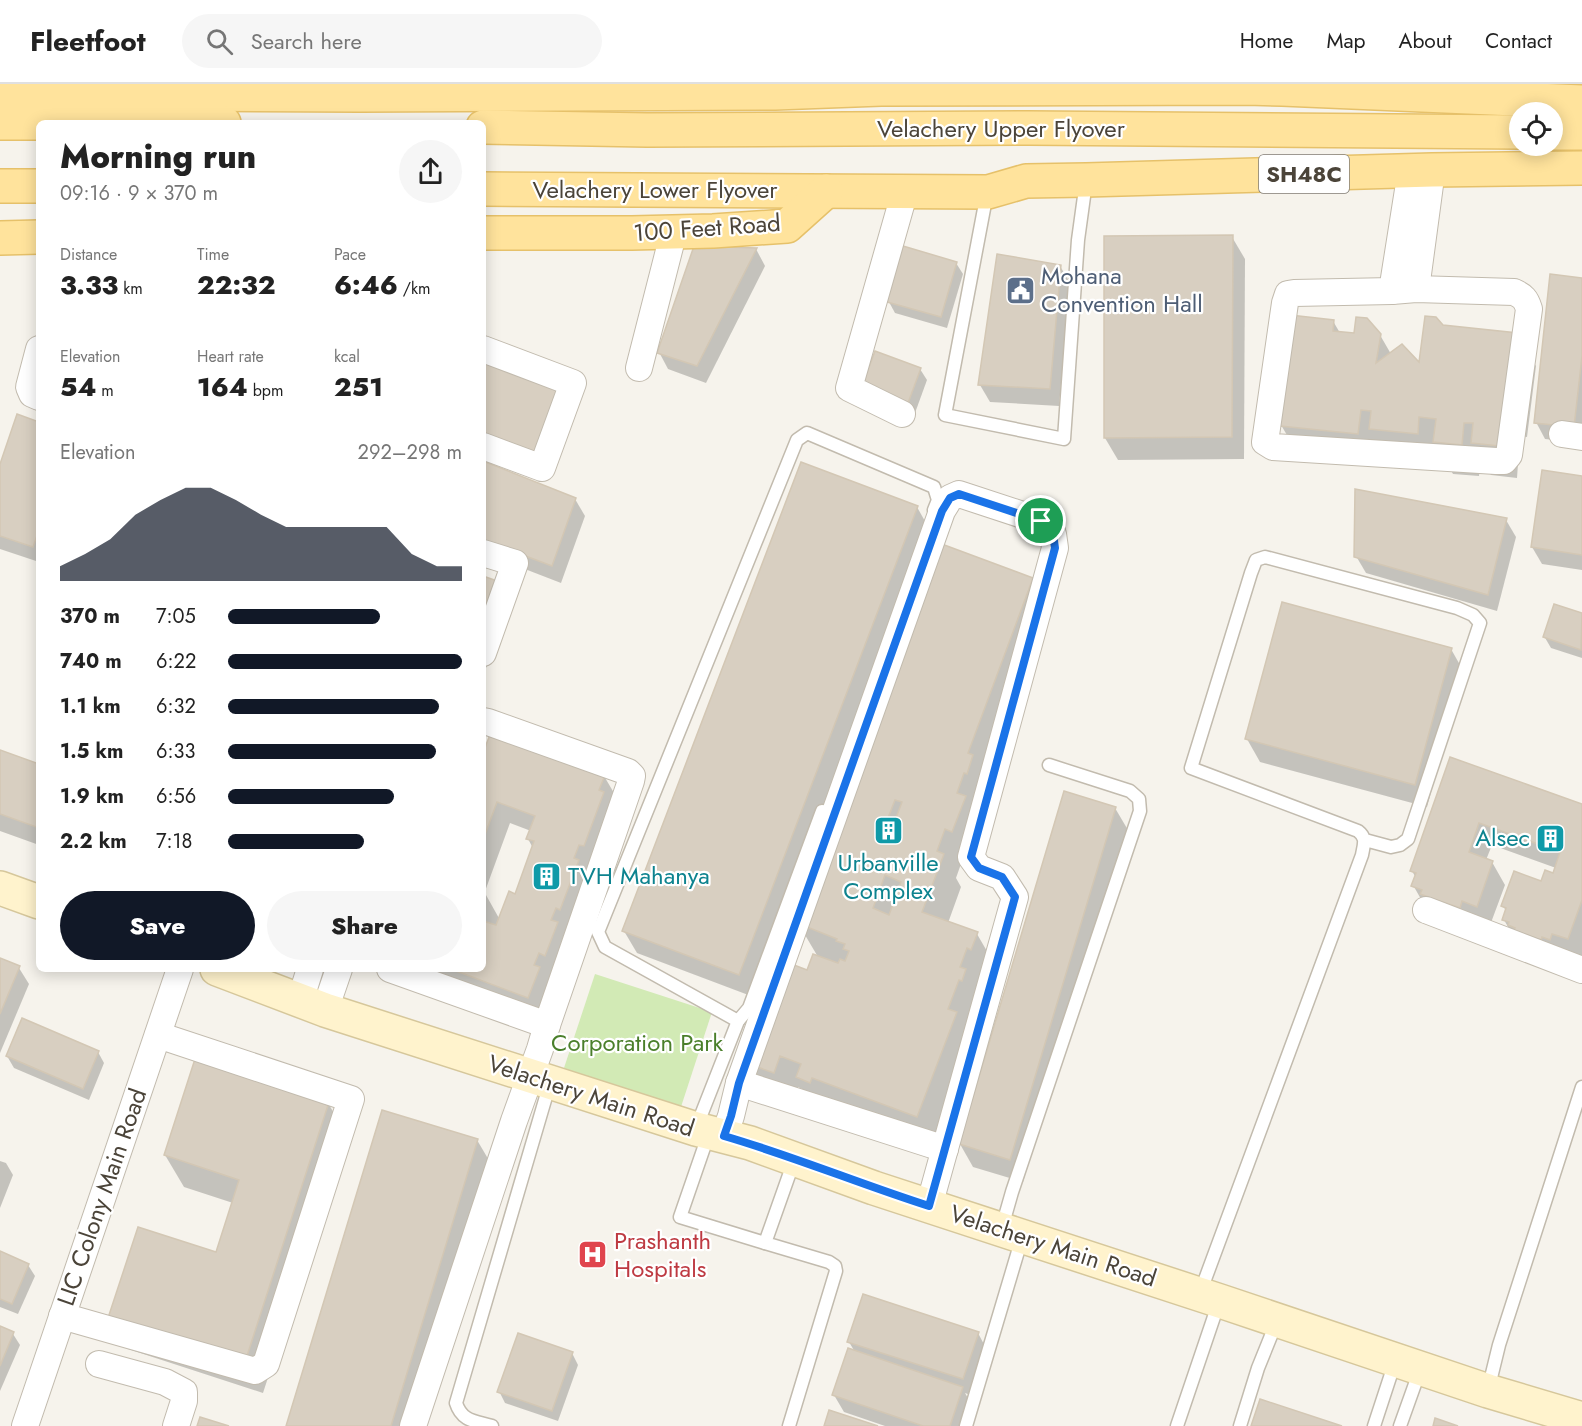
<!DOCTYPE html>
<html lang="en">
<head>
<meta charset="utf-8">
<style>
  body { margin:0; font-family:Jost,sans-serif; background:#f6f6f6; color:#222; height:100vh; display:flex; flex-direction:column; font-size:22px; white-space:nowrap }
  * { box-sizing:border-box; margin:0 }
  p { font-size:20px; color:#767676 }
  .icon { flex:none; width:33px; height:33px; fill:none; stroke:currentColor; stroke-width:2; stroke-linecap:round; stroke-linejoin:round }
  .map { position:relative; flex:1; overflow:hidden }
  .panel { position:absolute; left:36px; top:36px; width:450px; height:852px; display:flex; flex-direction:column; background:#fff; border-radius:9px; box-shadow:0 3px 15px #0003 }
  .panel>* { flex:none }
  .buttons { position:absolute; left:1509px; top:18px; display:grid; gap:12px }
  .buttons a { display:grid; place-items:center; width:54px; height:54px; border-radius:50%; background:#fff; box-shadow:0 3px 15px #0003; font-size:30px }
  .pin { position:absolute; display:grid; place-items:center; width:51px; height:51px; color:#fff; margin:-26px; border:3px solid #fff; border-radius:50%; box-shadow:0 2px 6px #0007 }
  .round { display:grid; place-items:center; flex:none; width:63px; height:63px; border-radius:32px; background:#f6f6f6 }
  .headline { display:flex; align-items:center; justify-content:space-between; height:102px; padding:0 24px }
  h1 { font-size:33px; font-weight:800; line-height:45px }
  .figures { display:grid; grid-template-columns:repeat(3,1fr); gap:9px; height:102px; padding:6px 24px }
  .figures div { display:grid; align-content:center }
  .figures b { font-size:26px; font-weight:800 }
  .figures small { font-size:16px; font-weight:400 }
  .figures p { font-size:16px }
  .chart { height:168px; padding:12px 24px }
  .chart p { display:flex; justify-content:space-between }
  .chart svg { width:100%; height:108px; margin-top:6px; fill:#111827; opacity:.7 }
  .button { display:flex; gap:12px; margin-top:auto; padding:12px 24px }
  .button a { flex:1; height:69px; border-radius:36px; background:#111827; color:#fff; font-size:24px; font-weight:800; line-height:69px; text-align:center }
  .button a+a { background:#f6f6f6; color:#222 }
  ul { padding:0 24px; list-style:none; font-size:20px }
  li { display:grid; grid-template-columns:96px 72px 1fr; align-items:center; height:45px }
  li i { height:15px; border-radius:8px; background:#111827 }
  header { display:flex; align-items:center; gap:36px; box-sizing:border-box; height:84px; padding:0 30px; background:#fff; border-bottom:2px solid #e0e0e0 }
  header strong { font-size:28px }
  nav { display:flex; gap:33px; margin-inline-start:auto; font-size:21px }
  .search { width:420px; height:54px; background:#f6f6f6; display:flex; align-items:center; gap:15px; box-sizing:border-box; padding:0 21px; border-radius:33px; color:#767676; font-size:22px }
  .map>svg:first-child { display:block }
  .green { fill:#d2eab5 }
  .shadow { fill:#0003; fill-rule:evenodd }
  .building { fill:#d8cfc1; stroke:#d3c7b4; stroke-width:1.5; fill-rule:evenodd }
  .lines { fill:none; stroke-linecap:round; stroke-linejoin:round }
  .lane-casing { stroke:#c2bbae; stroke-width:15 }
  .street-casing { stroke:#c2bbae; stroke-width:28 }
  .secondary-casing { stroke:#d6c79b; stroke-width:36 }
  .primary-casing { stroke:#e6c16a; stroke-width:36 }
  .lane { stroke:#fff; stroke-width:12 }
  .street { stroke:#fff; stroke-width:26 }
  .secondary { stroke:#fff3cd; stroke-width:33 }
  .primary { stroke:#ffe39c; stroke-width:33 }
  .route-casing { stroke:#fff; stroke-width:12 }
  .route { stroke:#1a73e8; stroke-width:8 }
  .labels { text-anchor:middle; stroke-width:4.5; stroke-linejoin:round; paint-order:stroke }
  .shield { fill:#fff; stroke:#817c74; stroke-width:1.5 }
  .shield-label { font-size:22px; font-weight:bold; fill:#4b4439 }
  .street-label { font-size:24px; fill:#4b4439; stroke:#fff }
  .service-label { font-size:24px; fill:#4e5e75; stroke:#fff; text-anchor:start }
  .culture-label { font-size:24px; fill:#0d838f; stroke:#fff; text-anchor:end }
  .park-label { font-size:24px; fill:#4a7f2a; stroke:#fff }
  .health-label { font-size:24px; fill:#be3a42; stroke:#fff; text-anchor:start }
</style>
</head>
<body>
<header>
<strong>Fleetfoot</strong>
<div class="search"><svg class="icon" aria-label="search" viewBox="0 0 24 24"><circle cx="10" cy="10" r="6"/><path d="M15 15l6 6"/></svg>Search here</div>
<nav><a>Home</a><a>Map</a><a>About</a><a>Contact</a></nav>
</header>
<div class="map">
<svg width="1582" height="1342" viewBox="0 0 1582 1342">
  <rect width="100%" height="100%" fill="#f6f3ec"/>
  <path class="green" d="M595 890 712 928 679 1029 562 990Z"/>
  <g class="shadow">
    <path d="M1232 153 1245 175 1244 375 1118 376 1105 354Z"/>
    <path d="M756 165 765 182 706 299 668 285 659 268Z"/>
    <path d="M956 179 963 190 947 244 895 229 889 218Z"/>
    <path d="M1060 182 1070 199 1059 322 990 318 980 301Z"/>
    <path d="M1582 195V359L1545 355 1536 338Z"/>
    <path d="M1333 237 1340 249 1380 251 1391 270 1421 281 1442 242 1517 251 1536 282 1527 353 1520 352 1517 394 1491 391 1481 374 1479 392 1453 390 1437 362 1300 373 1281 341Z"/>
    <path d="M920 285 927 296 915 329 870 313Z"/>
    <path d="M39 339V478L0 465V384Z"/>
    <path d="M483 379 575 415 585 432 561 499 483 469Z"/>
    <path d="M1582 393V486L1542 480 1532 463Z"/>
    <path d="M917 423 930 446 751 912 637 869 624 847Z"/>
    <path d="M1506 436 1516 453 1497 527 1366 489 1356 472Z"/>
    <path d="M483 494 509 516 483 593Z"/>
    <path d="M1032 496 1051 527 956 794 961 803 948 839 977 850 995 881 935 1064 816 1025 804 1006 798 1003 792 1020 769 1012 751 980 818 873 798 839Z"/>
    <path d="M1555 522 1582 531V574L1551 564 1544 552Z"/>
    <path d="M1451 565 1464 588 1427 723 1260 678 1247 655Z"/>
    <path d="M0 668 39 682V761L0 747Z"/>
    <path d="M483 673 604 692 617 714 541 936 406 885H483ZM510 739 531 747 528 755 533 764 515 812 500 836 486 811 484 810Z"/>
    <path d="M1451 675 1582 722V873L1517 858 1504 836 1507 828 1503 822 1554 791 1556 784 1492 761 1486 776 1492 778 1505 801 1489 844 1426 824 1413 801 1416 794 1412 787Z"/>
    <path d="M1115 724 1128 746 1023 1098 973 1083 960 1060Z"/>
    <path d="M0 875 19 884 29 900 0 969Z"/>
    <path d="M98 968 104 979 89 1016 14 984 7 972Z"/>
    <path d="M328 1019 347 1051 263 1309 128 1265 110 1234 217 1170 233 1119 184 1103 165 1071Z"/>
    <path d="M477 1056 490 1078 410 1342H288Z"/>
    <path d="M0 1077 6 1079 13 1091 0 1124Z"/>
    <path d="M0 1169 28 1181 35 1192 18 1230 0 1223Z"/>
    <path d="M0 1244 13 1250 20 1261 0 1307Z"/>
    <path d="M978 1249 987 1266 973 1312 965 1309 972 1321 965 1342H885L844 1328 834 1311 855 1268 849 1258Z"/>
    <path d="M572 1269 578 1281 558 1337 505 1319 499 1307Z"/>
  </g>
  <g class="building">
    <path d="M1233 151 1232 353 1104 354V152Z"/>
    <path d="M694 162 757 164 697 282 657 269Z"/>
    <path d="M903 162 957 178 941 233 887 218Z"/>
    <path d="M997 170 1061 181 1050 305 978 301Z"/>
    <path d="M1550 190 1582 194V272L1574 343 1534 339Z"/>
    <path d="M1290 231 1334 236 1333 247 1354 249 1356 233 1367 234 1381 250 1376 279 1402 260 1419 278 1425 232 1436 233 1443 241 1518 249 1510 322 1503 321 1499 362 1471 359 1473 339H1464L1462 361 1433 358 1436 335 1419 333 1418 350 1369 345 1371 327 1361 326 1358 350 1280 342Z"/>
    <path d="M875 267 921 284 908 319 862 302Z"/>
    <path d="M483 272 563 304 538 372 483 351Z"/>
    <path d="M17 330 39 338V446L33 463 0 452V380Z"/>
    <path d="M483 377 576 414 552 482 483 456Z"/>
    <path d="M801 378 918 422 739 891 622 847Z"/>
    <path d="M1542 386 1582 392V471L1531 463Z"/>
    <path d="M1355 405 1507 434 1488 511 1354 473Z"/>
    <path d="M939 459 1033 494 968 669 973 671 967 690 964 689 957 709 966 712 952 748 945 745 937 767 944 770 922 828 978 848 971 866 967 864 960 883 966 885 962 897 959 896 948 925 957 928 917 1033 812 994 810 999 796 993 801 980 780 972 774 989 749 980 794 881 807 886 813 870 838 879 840 875 845 877 849 867 843 865 845 860 836 857 837 855 797 839ZM895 716 902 718 893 742 886 739ZM885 791 901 798 889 831 873 824Z"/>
    <path d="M483 492 500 498 483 549Z"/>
    <path d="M1282 518 1452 564 1415 701 1245 655Z"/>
    <path d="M1554 520 1582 529 1581 566 1543 553Z"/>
    <path d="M491 648 605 691 599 706 604 708 584 762 579 761 574 774 579 776 560 826 556 824 551 836 558 838 545 872 539 869 534 881 540 883 528 914 451 885H483V837L496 841 509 807 515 810 534 757 526 755 535 732 497 718 483 756V669Z"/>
    <path d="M0 666 39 680V744L0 730Z"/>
    <path d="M1450 673 1582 720V816L1568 855 1552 850 1550 856 1542 853 1541 856 1514 846 1515 844 1508 841 1509 838 1502 836 1506 824 1501 822 1514 787 1541 797 1545 786 1553 789 1560 768 1479 739 1469 768 1493 777 1477 823 1462 817 1460 824 1420 810 1422 806 1411 802 1416 789 1410 787Z"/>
    <path d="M1064 707 1116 723 1010 1076 959 1060Z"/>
    <path d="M0 874 20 882 0 930Z"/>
    <path d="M22 934 99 967 83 1005 6 972Z"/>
    <path d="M195 975 329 1018 245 1278 108 1234 138 1143 216 1168 239 1096 164 1071Z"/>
    <path d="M382 1026 478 1055 391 1342H286Z"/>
    <path d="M0 1167 29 1180 12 1220 0 1215Z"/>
    <path d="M863 1210 979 1248 963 1295 847 1258Z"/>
    <path d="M0 1242 14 1248 0 1282Z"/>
    <path d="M518 1249 573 1268 552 1327 497 1308Z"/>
    <path d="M848 1264 963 1303 950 1342H923L832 1311Z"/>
    <path d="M1260 1315 1342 1342H1251Z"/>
    <path d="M829 1326 878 1342H824Z"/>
    <path d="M200 1333 229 1342H197Z"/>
    <path d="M1435 1334 1458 1342H1433Z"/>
  </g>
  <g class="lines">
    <defs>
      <g id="lane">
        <path d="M987 109 945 331 1064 355 1078 156 1086 98"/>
        <path d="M738 937 605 863 598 848 797 356 807 349 934 403 938 416 934 426"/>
        <path d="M696 1044 738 937 749 924 822 727"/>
        <path d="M709 1049 680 1133 765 1159"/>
        <path d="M1002 1143 1012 1108 1140 727 1139 715 1130 707 1049 681"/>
        <path d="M1200 1209 1362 771C1364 760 1367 754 1358 747L1191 684 1251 489 1256 476 1265 473 1457 524 1473 531 1480 539 1408 755 1400 761 1391 763 1365 756"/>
        <path d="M1488 1306 1499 1261 1582 1003"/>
        <path d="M492 1342C476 1337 462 1338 456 1319L550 999"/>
        <path d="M789 1342 836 1187 835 1182 829 1178 765 1159 794 1077"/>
        <path d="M966 1342 1022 1154"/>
        <path d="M1177 1342 1219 1218"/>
        <path d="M1240 1342 1258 1284 1277 1237"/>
        <path d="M1374 1342 1395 1278"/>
        <path d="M1400 1342 1420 1286"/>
      </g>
      <g id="street">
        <path d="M1416 205 1392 207 1294 209 1288 210 1285 219 1265 358 1273 363 1496 377H1504L1509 371 1529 225C1526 215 1523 212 1514 208L1416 205 1432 86"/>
        <path d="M1392 207 1411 87"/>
        <path d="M39 265 29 303 32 310 39 313"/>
        <path d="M483 265 573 299 542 384 483 362"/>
        <path d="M639 284 674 147"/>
        <path d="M902 330 849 304 905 107"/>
        <path d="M1562 350 1582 353"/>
        <path d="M483 469 515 479 483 569"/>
        <path d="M1426 826 1582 886"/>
        <path d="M390 885 547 941"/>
        <path d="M300 917 310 885"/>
        <path d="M325 926 339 885"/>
        <path d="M739 999 945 1065"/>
        <path d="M724 1052 731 1032 739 999 942 427 950 414 959 410 1041 437 1053 450 1055 464 971 773 979 784 1002 793 1015 813 929 1122"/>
        <path d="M62 1232 255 1287 266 1280 351 1015 158 951"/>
        <path d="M99 1280 165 1298 184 1308V1317L176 1342"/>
        <path d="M25 1342 180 885"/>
        <path d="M413 1342 514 1037 540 965 547 941 631 697 632 692 628 688 488 638 483 637"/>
      </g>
      <g id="secondary">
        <path d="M0 804 39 818"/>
        <path d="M217 885 325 926 696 1045 750 1059 874 1104 1220 1217 1488 1307 1582 1335"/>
      </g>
      <g id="primary">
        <path d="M0 9 360 11 775 9 881 5 1247 4 1282 5 1582 18"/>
        <path d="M0 39H224"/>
        <path d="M483 43 647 46 1029 44 1520 48"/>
        <path d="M1552 49H1582"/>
        <path d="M0 102H39"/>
        <path d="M483 105 988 108 1026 97 1086 96 1432 86 1582 84"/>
        <path d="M483 149H632L713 147 787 142 826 107"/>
        <path d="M0 154 39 153"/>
      </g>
    </defs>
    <use href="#lane" class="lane-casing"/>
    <use href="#street" class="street-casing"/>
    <use href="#secondary" class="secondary-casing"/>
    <use href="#primary" class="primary-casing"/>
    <use href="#lane" class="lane"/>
    <use href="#street" class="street"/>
    <use href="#secondary" class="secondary"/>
    <use href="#primary" class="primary"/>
  </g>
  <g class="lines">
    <defs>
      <path id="route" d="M959 410 1041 437 1053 450 1055 464 971 773 979 784 1002 793 1015 813 929 1122C860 1100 793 1072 724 1052L731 1032 739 999 942 427 950 414Z"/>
    </defs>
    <use href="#route" class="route-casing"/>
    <use href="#route" class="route"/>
  </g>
  <defs>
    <symbol id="civic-square" viewBox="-11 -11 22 22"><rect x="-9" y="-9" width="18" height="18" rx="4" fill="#5c6f8a" stroke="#fff"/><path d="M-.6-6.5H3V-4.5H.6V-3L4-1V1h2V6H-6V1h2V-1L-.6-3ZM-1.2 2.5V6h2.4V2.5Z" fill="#fff"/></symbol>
    <symbol id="building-square" viewBox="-11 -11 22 22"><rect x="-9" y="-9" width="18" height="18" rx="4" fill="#0f9aa8" stroke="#fff"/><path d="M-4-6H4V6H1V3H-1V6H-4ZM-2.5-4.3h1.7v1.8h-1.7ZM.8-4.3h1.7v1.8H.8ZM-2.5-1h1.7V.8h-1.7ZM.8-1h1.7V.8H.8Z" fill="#fff"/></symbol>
    <symbol id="hospital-square" viewBox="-11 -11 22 22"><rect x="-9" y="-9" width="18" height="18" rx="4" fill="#e0444e" stroke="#fff"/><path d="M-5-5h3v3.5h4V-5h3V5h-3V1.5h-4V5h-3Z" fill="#fff"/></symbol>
  </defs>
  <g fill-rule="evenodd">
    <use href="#civic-square" x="1004" y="190" width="33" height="33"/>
    <use href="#building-square" x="872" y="730" width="33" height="33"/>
    <use href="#building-square" x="1534" y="738" width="33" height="33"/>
    <use href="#building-square" x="530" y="776" width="33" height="33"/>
    <use href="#hospital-square" x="576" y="1154" width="33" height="33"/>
  </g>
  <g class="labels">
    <rect class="shield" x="1259" y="71" width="90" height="38" rx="4.5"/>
    <g class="shield-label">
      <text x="1304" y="98">SH48C</text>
    </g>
    <g class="street-label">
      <text x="1001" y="53">Velachery Upper Flyover</text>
      <text x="655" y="114">Velachery Lower Flyover</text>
      <text transform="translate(707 144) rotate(-4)" y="8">100 Feet Road</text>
      <text transform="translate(591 1012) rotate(18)" y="8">Velachery Main Road</text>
      <text transform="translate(102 1113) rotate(-71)" y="8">LIC Colony Main Road</text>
      <text transform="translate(1053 1162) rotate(18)" y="8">Velachery Main Road</text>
    </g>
    <g class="service-label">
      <text x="1041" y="200">Mohana<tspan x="1041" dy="28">Convention Hall</tspan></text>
    </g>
    <g class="culture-label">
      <text x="1530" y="762">Alsec</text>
      <text x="888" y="787" text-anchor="middle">Urbanville<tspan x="888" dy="28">Complex</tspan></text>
      <text x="568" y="800" text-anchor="start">TVH Mahanya</text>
    </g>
    <g class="park-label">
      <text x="637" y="967">Corporation Park</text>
    </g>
    <g class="health-label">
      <text x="614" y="1165">Prashanth<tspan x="614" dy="28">Hospitals</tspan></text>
    </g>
  </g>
</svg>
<div class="buttons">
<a><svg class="icon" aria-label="locate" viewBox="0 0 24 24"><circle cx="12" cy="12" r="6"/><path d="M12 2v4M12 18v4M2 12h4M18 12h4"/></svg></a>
</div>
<div class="pin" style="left:1041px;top:437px;background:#1e9e55"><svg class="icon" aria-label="arrive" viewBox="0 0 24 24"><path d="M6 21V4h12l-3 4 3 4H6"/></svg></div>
<section class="panel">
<div class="headline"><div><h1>Morning run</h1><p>09:16 · 9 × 370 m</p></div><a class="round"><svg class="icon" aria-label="share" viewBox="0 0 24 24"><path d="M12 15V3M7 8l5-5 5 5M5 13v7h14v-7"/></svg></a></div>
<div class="figures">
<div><p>Distance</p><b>3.33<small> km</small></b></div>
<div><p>Time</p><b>22:32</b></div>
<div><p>Pace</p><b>6:46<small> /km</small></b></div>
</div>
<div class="figures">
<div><p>Elevation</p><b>54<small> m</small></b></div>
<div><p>Heart rate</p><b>164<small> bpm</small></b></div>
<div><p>kcal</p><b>251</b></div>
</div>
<div class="chart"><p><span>Elevation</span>292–298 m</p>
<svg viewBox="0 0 160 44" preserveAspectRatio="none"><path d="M0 44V38L10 33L20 27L30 17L40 11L50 6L60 6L70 11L80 17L90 22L100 22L110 22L120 22L130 22L140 33L150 38L160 38V44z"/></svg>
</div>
<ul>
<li><b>370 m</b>7:05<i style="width:65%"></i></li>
<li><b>740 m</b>6:22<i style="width:100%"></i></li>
<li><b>1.1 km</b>6:32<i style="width:90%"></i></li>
<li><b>1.5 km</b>6:33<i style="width:89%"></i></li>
<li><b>1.9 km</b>6:56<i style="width:71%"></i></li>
<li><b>2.2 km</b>7:18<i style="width:58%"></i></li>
</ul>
<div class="button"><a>Save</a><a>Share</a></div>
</section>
</div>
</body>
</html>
